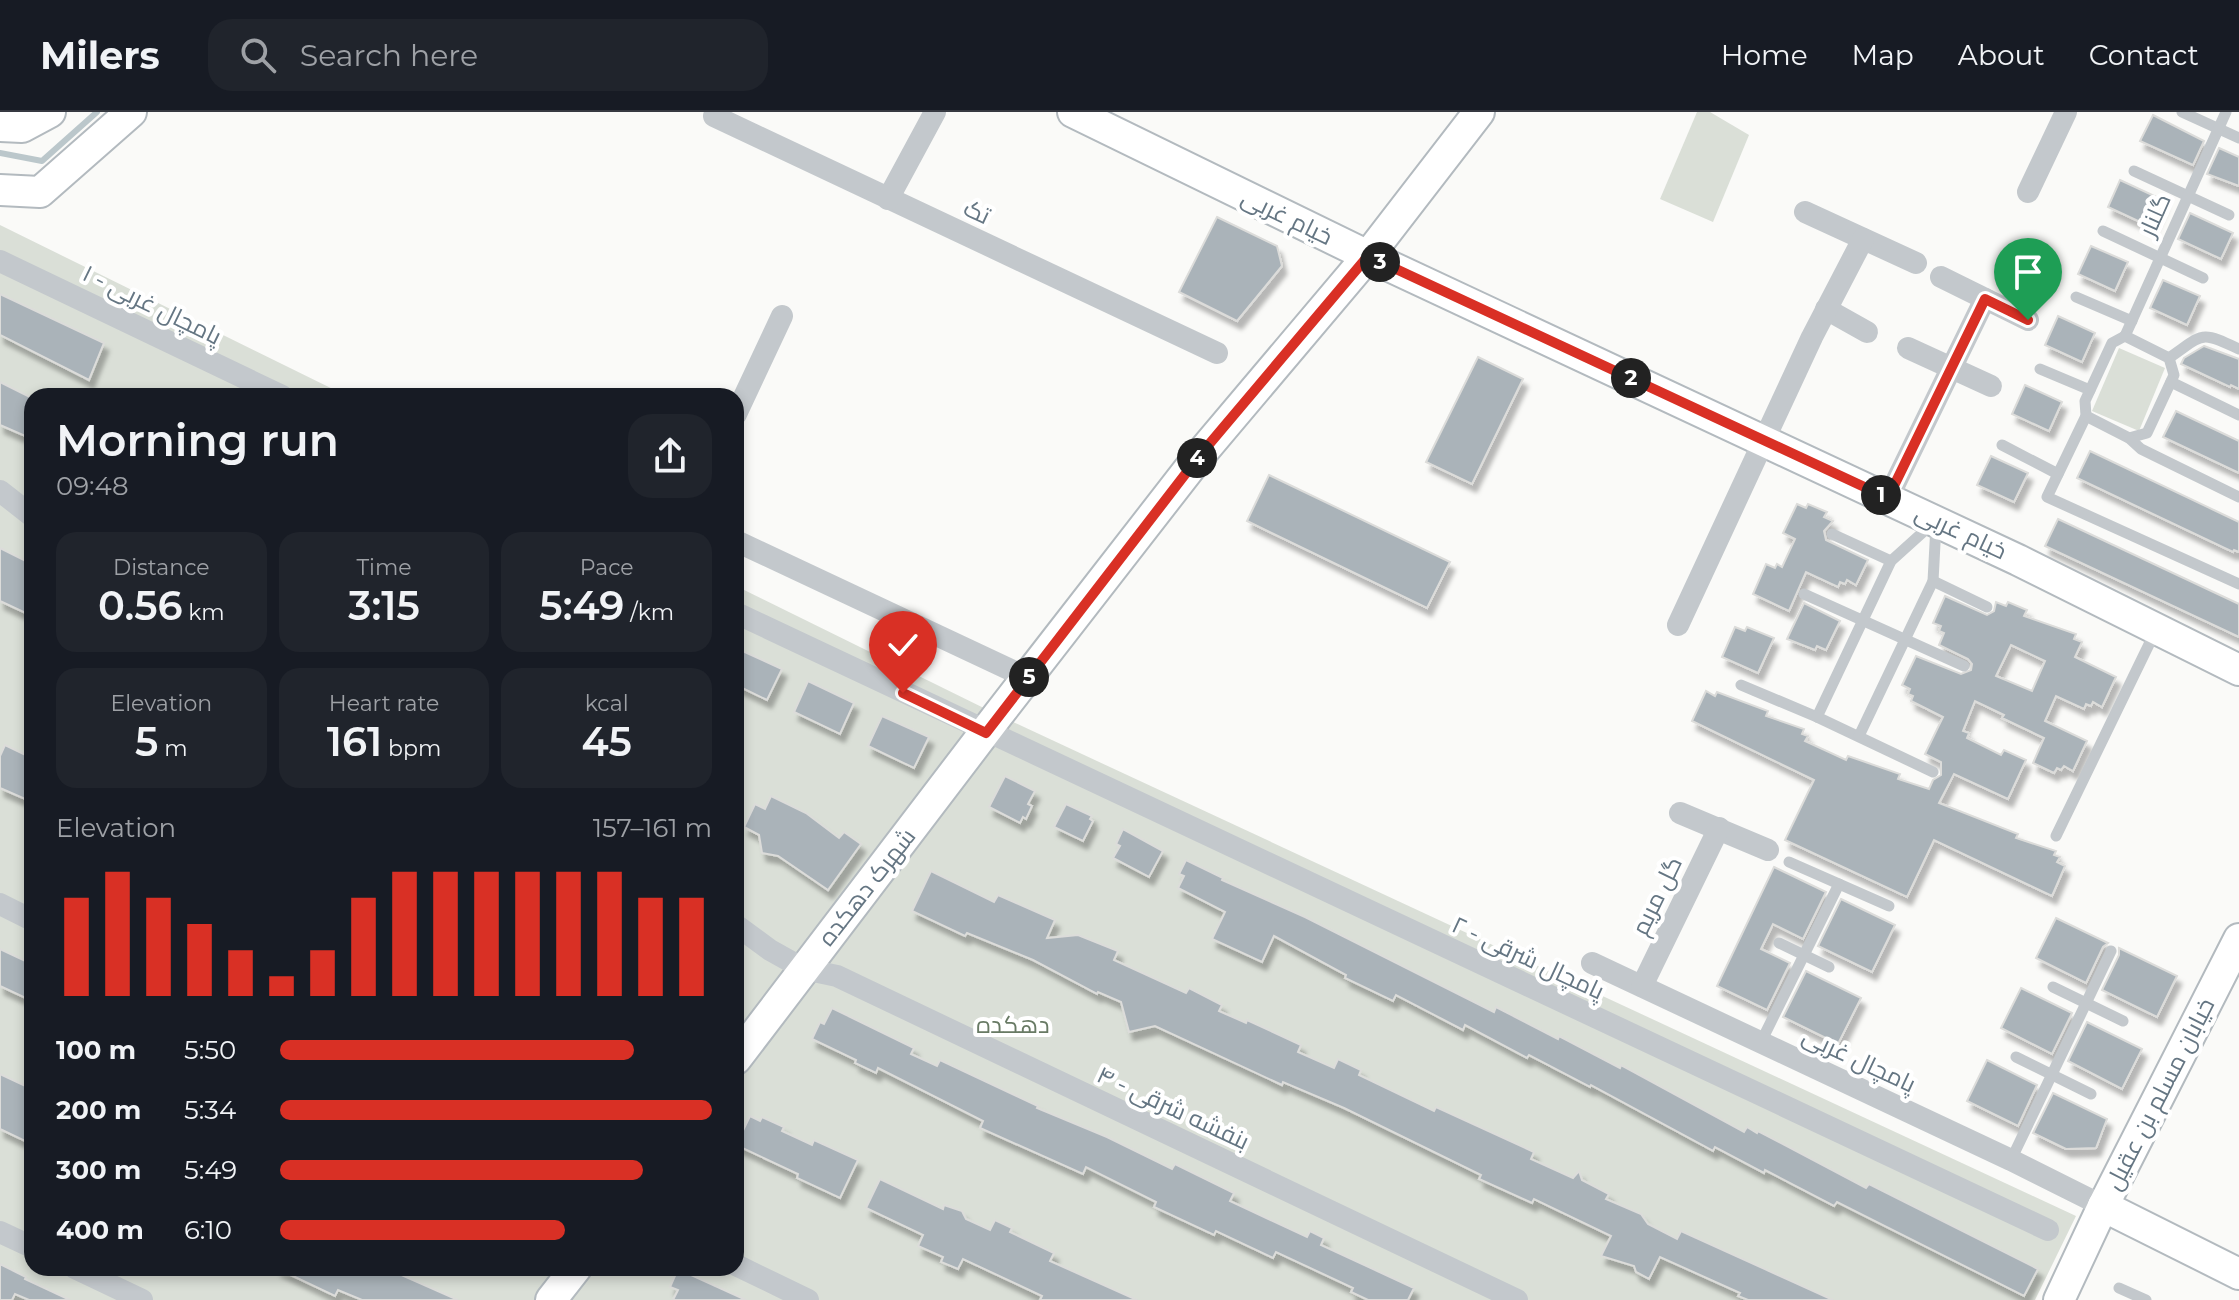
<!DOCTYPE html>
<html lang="en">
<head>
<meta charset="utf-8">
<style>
  body { margin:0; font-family:Montserrat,Cairo,sans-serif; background:#20242c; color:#f1f3f6; height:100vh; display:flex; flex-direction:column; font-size:30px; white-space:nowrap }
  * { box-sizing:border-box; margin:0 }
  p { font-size:26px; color:#9ea1a6 }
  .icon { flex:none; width:44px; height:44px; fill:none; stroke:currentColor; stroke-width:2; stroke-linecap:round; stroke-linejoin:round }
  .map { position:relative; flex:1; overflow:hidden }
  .side { position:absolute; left:24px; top:276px; width:720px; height:888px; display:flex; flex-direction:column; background:#171b24; border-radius:24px; box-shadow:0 4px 12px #0003 }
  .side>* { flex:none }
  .pin { position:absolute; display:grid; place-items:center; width:68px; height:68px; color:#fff; margin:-82px -34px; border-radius:50% 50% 50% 0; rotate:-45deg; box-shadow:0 0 8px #0007 }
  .pin .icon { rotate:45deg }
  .km { position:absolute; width:40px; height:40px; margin:-20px; border-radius:50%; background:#222; color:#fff; font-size:22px; line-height:40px; text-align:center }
  .round { display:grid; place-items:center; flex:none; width:84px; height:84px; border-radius:24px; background:#20242c }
  .summary { display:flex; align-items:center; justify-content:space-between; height:136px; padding:0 32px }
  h1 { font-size:44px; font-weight:600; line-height:60px }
  .figures { display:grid; grid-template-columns:repeat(3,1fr); gap:12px; height:136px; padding:8px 32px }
  .figures div { display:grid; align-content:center; border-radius:20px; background:#20242c; text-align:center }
  .figures b { font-size:40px; font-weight:600 }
  .figures small { font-size:22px; font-weight:400 }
  .figures p { font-size:22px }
  .chart { height:224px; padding:16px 32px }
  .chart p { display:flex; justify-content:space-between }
  .chart svg { width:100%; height:144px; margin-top:8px; stroke:#d93025; stroke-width:6 }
  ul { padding:0 32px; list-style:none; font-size:26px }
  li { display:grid; grid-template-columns:128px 96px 1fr; align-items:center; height:60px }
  li i { height:20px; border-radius:10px; background:#d93025 }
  header { display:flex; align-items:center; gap:48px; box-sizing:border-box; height:112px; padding:0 40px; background:#171b24; border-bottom:2px solid #363941 }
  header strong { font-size:38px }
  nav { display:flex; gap:44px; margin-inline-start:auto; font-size:28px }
  .search { width:560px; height:72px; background:#20242c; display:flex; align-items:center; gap:20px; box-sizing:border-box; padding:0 28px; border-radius:24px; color:#9ea1a6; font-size:30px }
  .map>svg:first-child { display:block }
  .green { fill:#dadfd7 }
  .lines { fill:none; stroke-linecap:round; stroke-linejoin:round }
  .stream { stroke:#bbc7cb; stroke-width:6 }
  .building { fill:#aab3b9; stroke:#dcdcda; stroke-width:2; fill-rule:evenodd; filter:url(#shadow) }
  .secondary-casing { stroke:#b3babf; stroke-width:34 }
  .lane { stroke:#c3c8cc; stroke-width:11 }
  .street { stroke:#c3c8cc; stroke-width:22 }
  .secondary { stroke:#fff; stroke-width:30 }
  .route-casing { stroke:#fff; stroke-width:16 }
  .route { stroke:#d93025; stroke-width:10 }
  .labels { text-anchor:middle; stroke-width:8; stroke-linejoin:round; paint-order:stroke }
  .street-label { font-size:24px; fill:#657683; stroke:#fff }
  .park-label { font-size:24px; fill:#687a64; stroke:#fff }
</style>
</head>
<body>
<header>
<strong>Milers</strong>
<div class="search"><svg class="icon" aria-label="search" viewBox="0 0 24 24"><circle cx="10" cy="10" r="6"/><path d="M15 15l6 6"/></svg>Search here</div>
<nav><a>Home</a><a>Map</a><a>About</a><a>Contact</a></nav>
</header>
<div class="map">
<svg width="2239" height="1188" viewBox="0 0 2239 1188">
  <defs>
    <filter id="shadow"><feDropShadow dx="4.5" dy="8" stdDeviation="2" flood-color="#0004"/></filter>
  </defs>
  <rect width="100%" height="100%" fill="#fafaf8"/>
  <g class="green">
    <path d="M1697 0H1710L1749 23 1713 110 1660 87Z"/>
    <path d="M0 113 347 284H32V1156H736V474L998 603 2076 1104 2035 1188H0Z"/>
    <path d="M2119 236 2165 256 2139 319 2092 299Z"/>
  </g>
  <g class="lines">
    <path class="stream" d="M0 41 42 49 97 0"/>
  </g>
  <g class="building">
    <path d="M2153 3 2204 29 2193 53 2140 29Z"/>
    <path d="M2219 36 2239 45V74L2207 62Z"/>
    <path d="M2120 68 2163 88 2151 115 2108 95Z"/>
    <path d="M2190 101 2233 121 2221 147 2178 127Z"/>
    <path d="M1217 105 1277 134 1282 154 1237 209 1179 180Z"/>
    <path d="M2091 134 2128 150 2115 179 2078 162Z"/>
    <path d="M2163 168 2200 184 2187 213 2150 196Z"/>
    <path d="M0 182 104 231 89 268 0 223Z"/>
    <path d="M2058 204 2095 221 2082 250 2045 233Z"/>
    <path d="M2204 234 2239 247V277L2231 273 2230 275 2181 252 2184 246Z"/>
    <path d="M1478 245 1523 267 1472 372 1426 350Z"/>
    <path d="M0 270 32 286 26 299 32 302V327L0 313Z"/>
    <path d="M2025 273 2062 290 2049 319 2012 302Z"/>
    <path d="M2176 299 2239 329V361L2163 325Z"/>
    <path d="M2090 339 2239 410V440L2234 438 2233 440 2077 366Z"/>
    <path d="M1991 344 2028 361 2014 390 1977 373Z"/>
    <path d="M1269 363 1450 450 1427 496 1247 409Z"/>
    <path d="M1797 392 1806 396 1808 392 1827 400 1824 405 1833 409 1824 419 1826 428 1868 448 1856 473 1847 468 1845 472 1840 470 1838 475 1806 460 1789 499 1753 482 1766 452 1775 456 1777 452 1782 455 1795 427 1783 421Z"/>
    <path d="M2058 407 2239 492V525L2045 434Z"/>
    <path d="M0 436 32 452V504L0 489Z"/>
    <path d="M1945 484 1987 503 1994 499 1996 490 2006 494 2008 490 2027 498 2024 504 2076 522 2074 527 2082 530 2075 545 2116 565 2102 595 2093 590 2091 594 2086 592 2084 597 2056 584 2045 609 2087 629 2073 659 2064 654 2061 658 2057 656 2054 661 2033 651 2044 626 2002 606 2004 603 1975 589 1963 619 1969 621 1967 626 2001 643 2004 638 2026 648 2008 687 1954 662 1939 691 2018 722 2016 726 2056 739 2054 743 2060 745 2057 750 2065 754 2052 784 1934 728 1907 785 1785 728 1814 668 1692 609 1706 579 1715 584 1717 580 1768 599 1766 604 1804 617 1802 622 1808 624 1805 629 1846 648 1848 644 1900 662 1898 667 1929 677 1933 668 1941 663V650L1925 642 1943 605 1911 589 1913 584 1908 582 1910 577 1902 573 1916 544 1961 562 1971 558 1972 552 1968 547 1939 533 1944 521 1939 519 1941 514 1933 511ZM2011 533 2045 549 2032 579 1996 564Z"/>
    <path d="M1804 491 1840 509 1826 538 1817 534 1815 538 1787 527Z"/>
    <path d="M1735 515 1745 519 1747 515 1774 526 1758 561 1722 545Z"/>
    <path d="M736 536 782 557 767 588 736 573Z"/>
    <path d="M808 569 854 591 840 622 794 600Z"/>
    <path d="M882 604 929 625 914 656 868 634Z"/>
    <path d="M5 633 32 646V690L0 676V644Z"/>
    <path d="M1005 664 1035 679 1028 692 1032 694 1026 707 1023 705 1020 711 989 695Z"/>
    <path d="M771 684 806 701 839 726 844 720 861 732 828 778 778 744 762 741 759 723 744 715 755 692 765 697Z"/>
    <path d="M1066 692 1092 704 1090 707 1093 709 1083 729 1054 715Z"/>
    <path d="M1123 717 1163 739 1149 765 1113 746 1120 734 1116 732Z"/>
    <path d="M1186 748 1223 766 1222 768 1305 805 1494 900 1496 895 1558 927 1559 924 1620 956 1621 953 1744 1020 1747 1015 1757 1021 1758 1019 1866 1076 1869 1072 2038 1157 2024 1184 1837 1090 1834 1094 1765 1058 1764 1061 1715 1035 1713 1039 1591 973 1590 975 1529 943 1527 946 1465 913 1463 918 1396 883 1393 889 1345 866 1346 863 1274 824 1262 850 1212 827 1225 800 1178 776 1184 764 1179 762Z"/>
    <path d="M1774 755 1826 780 1803 827 1773 812 1761 837 1790 851 1767 898 1717 874Z"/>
    <path d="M931 759 994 790 998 783 1055 808 1047 826 1078 823 1118 839 1114 848 1186 881 1189 876 1222 893 1219 899 1246 911 1247 908 1301 933 1298 940 1334 956 1338 947 1361 958 1359 963 1434 999 1436 995 1534 1040 1531 1047 1573 1066 1579 1059 1582 1068 1609 1082 1606 1087 1641 1102 1648 1112 1677 1127 1681 1119 1833 1188H1748L1738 1184 1740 1181 1660 1145 1649 1167 1636 1160 1634 1154 1601 1144 1611 1124 1534 1087 1532 1091 1479 1067 1481 1063 1344 996 1283 970 1282 973 1155 914 1129 920 1121 890 1098 880 1097 882 1033 848 967 821 965 824 912 799Z"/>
    <path d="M1841 787 1895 813 1872 860 1818 834Z"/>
    <path d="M2056 806 2108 831 2103 835 2086 871 2036 846Z"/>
    <path d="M2119 836 2177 864 2157 905 2102 878 2119 843Z"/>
    <path d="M0 837 32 852V889L0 874Z"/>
    <path d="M1806 859 1861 886 1838 932 1783 905Z"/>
    <path d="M2021 876 2072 901 2052 942 2001 916Z"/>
    <path d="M832 896 914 936 911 942 937 954 940 948 1038 994 1037 996 1107 1025 1172 1057 1175 1052 1234 1081 1230 1089 1307 1125 1310 1119 1324 1126 1321 1133 1414 1176 1408 1188H1368L1351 1180 1353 1176 1276 1140 1273 1146 1216 1119 1214 1123 1154 1095 1156 1090 1086 1055 1083 1062 980 1016 983 1009 878 956 876 961 855 951 856 948 812 927 820 910 824 912Z"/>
    <path d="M2087 910 2142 937 2122 977 2068 949Z"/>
    <path d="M1987 948 2037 973 2018 1014 1967 989Z"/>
    <path d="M0 962 32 977V1015L25 1029 0 1017Z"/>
    <path d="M2053 981 2107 1007 2096 1036 2066 1037 2033 1021Z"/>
    <path d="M750 1004 760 1009 762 1005 784 1015 782 1019 812 1033 814 1028 858 1048 840 1086 797 1066 798 1062 736 1033Z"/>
    <path d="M880 1067 943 1097 944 1093 962 1099 966 1107 990 1118 995 1108 1012 1116 1010 1120 1054 1141 1050 1149 1137 1188H1040L1042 1184 963 1147 958 1157 941 1150 943 1145 918 1134 923 1123 866 1096Z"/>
    <path d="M0 1152 26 1165 25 1167 70 1188H29L15 1182 12 1188H0Z"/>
    <path d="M276 1156H377L387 1160 388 1157 458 1188H362L338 1178 335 1184Z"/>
    <path d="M678 1157 746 1188H673L678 1178 670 1175Z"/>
  </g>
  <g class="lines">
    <defs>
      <g id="secondary">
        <path d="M1073 0 1368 144 2018 448 2239 558"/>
        <path d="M0 14 22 15 50 0"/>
        <path d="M0 78 40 80 131 0"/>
        <path d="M736 947 998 603 1200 343 1368 144 1479 0"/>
        <path d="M2103 1094 2239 1162"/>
        <path d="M551 1188 576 1156"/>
        <path d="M2059 1188 2103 1094 2239 827"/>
      </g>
    </defs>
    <use href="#secondary" class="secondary-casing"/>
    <g class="lane">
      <path d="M2182 0 2239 26"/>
      <path d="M2134 59 2229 103"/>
      <path d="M2103 119 2203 166"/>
      <path d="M2076 185 2132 209"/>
      <path d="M2125 224 2112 231 2085 289 2086 304 2047 385 2239 472"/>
      <path d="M2125 224 2226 0"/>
      <path d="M2125 224 2169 246 2174 263 2147 321 2129 326"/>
      <path d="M2169 246C2204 222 2199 218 2239 237"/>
      <path d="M2040 257 2090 278"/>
      <path d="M2171 270 2239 303"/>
      <path d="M2086 304 2129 326 2141 337 2239 385"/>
      <path d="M2002 333 2058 362"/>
      <path d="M1832 422 1891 449"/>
      <path d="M1933 469 1987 495"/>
      <path d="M1804 482 1964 554"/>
      <path d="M1741 573 1817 605 1933 660"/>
      <path d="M1817 605 1891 449 1932 412"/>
      <path d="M1859 624 1933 469 1936 413"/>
      <path d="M2056 724 2155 520"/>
      <path d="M1789 750 1889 794"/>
      <path d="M1779 831 1829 855"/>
      <path d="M2053 875 2123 909"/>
      <path d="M1761 930 1839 772"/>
      <path d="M2016 945 2091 982"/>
      <path d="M2011 1048 2111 839"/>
      <path d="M2119 1176 2146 1188"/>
    </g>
    <g class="street">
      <path d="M714 4 1217 241"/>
      <path d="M2028 80 2066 0"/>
      <path d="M888 87 935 0"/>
      <path d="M1805 100 1916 151"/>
      <path d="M0 149 282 284"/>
      <path d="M1941 165 2028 208"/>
      <path d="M1826 197 1867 220"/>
      <path d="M1908 236 1991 274"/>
      <path d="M736 302 782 204"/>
      <path d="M0 379 32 404"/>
      <path d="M1888 386 1985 187"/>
      <path d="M736 429 1028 566"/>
      <path d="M736 501 2048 1118"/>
      <path d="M1678 513 1812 225 1863 127"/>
      <path d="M1680 701 1768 738"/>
      <path d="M0 792 32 808"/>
      <path d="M736 813 770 838 804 857 837 864 1517 1188"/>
      <path d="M1592 851 2011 1048 2103 1094"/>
      <path d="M1642 874 1719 716"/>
      <path d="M0 1120 32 1135"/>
      <path d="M736 1153 808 1188"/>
      <path d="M75 1156 142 1188"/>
    </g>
    <use href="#secondary" class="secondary"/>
  </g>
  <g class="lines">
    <defs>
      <path id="route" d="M903 581 986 621 1200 343 1368 144 1888 386 1985 187 2028 208"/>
    </defs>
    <use href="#route" class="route-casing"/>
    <use href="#route" class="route"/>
  </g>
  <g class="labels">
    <g class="street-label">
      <text transform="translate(977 100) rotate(25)" y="8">تک</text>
      <text transform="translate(2155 103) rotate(-66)" y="8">گلنار</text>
      <text transform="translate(1287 105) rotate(26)" y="8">خیام غربی</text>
      <text transform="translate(152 193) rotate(26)" y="8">پامچال غربی - ۱</text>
      <text transform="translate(1961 420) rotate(25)" y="8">خیام غربی</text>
      <text transform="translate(867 775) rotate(-52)" y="8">شهرک دهکده</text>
      <text transform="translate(1657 784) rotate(-64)" y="8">گل مریم</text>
      <text transform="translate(1528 846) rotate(25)" y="8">پامچال شرقی - ۲</text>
      <text transform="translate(1859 948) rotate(25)" y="8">پامچال غربی</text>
      <text transform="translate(2160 982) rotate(-63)" y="8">خیابان مسلم بن عقیل</text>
      <text transform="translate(1173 996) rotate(25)" y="8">بنفشه شرقی - ۴</text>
    </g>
    <g class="park-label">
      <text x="1013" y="921">دهکده</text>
    </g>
  </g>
</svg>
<div class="pin" style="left:2028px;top:208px;background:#1e9e55"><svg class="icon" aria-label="arrive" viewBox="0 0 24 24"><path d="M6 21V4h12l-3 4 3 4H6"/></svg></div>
<div class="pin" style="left:903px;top:581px;background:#d93025"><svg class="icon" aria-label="check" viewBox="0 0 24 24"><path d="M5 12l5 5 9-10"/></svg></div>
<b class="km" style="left:1881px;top:383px">1</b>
<b class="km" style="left:1631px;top:266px">2</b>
<b class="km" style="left:1380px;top:150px">3</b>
<b class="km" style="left:1197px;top:346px">4</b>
<b class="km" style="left:1029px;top:565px">5</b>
<section class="side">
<div class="summary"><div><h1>Morning run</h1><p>09:48</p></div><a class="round"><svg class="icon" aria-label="share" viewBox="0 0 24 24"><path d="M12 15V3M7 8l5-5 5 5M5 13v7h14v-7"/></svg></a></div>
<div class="figures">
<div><p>Distance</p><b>0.56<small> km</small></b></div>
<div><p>Time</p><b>3:15</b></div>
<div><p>Pace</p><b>5:49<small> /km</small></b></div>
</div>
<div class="figures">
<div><p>Elevation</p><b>5<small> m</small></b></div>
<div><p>Heart rate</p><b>161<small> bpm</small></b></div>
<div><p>kcal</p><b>45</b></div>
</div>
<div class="chart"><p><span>Elevation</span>157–161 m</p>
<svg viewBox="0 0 160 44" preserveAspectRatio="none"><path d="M5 44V14M15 44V6M25 44V14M35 44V22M45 44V30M55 44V38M65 44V30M75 44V14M85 44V6M95 44V6M105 44V6M115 44V6M125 44V6M135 44V6M145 44V14M155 44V14"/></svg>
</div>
<ul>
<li><b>100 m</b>5:50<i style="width:82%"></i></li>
<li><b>200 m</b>5:34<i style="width:100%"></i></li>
<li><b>300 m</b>5:49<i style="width:84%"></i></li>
<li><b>400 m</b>6:10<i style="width:66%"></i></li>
</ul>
</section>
</div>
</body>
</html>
